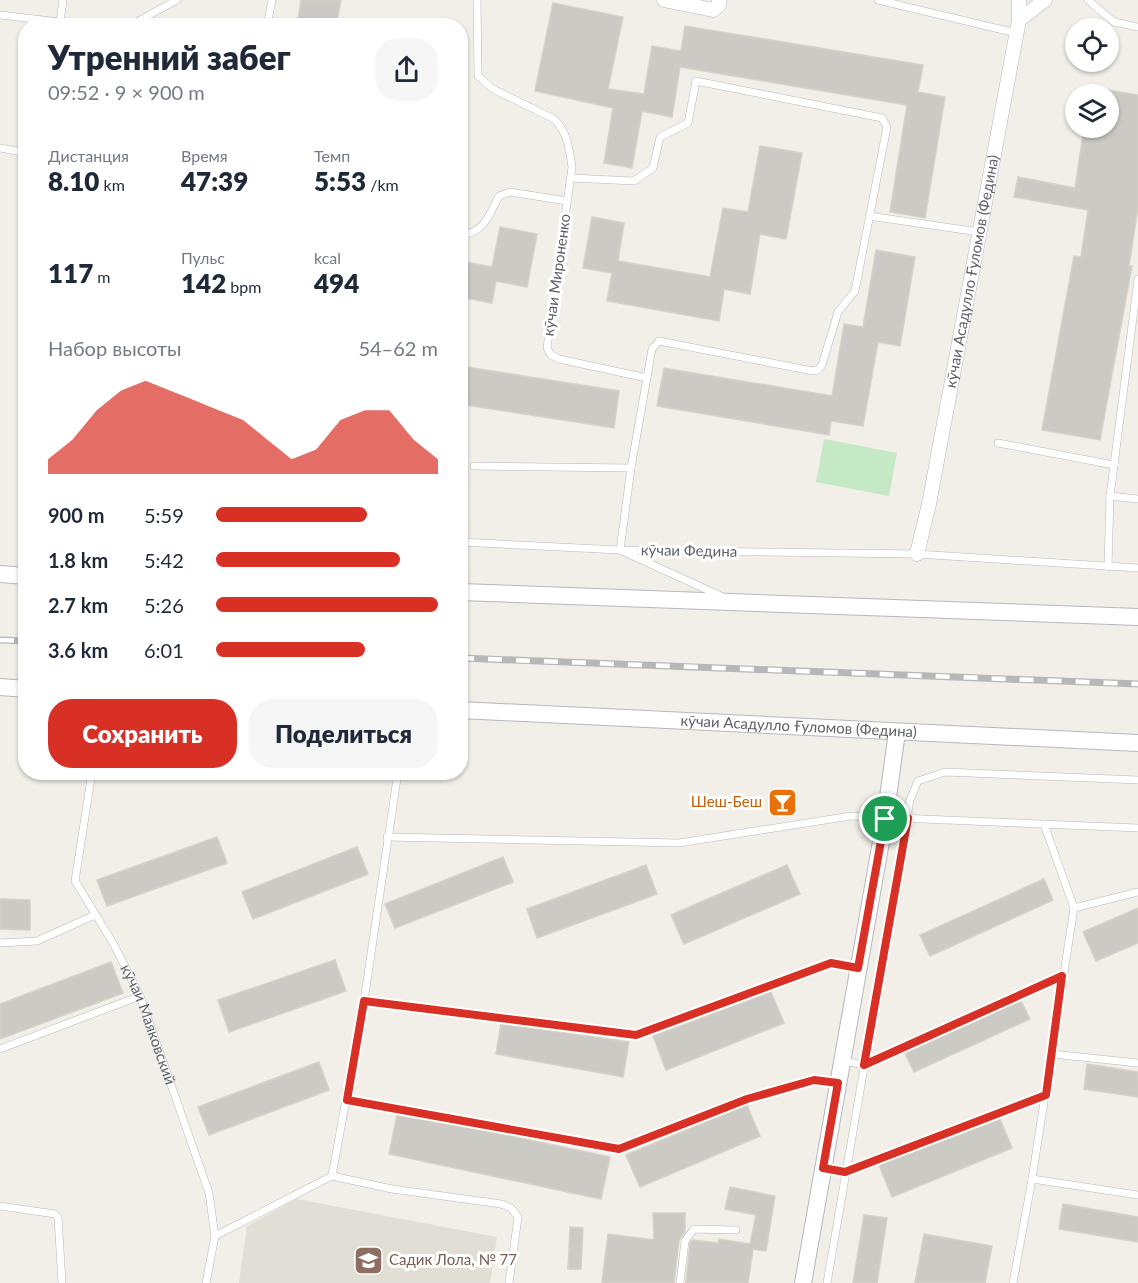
<!DOCTYPE html>
<html lang="ru">
<head>
<meta charset="utf-8">
<style>
  body { margin:0; font-family:Lato,sans-serif; background:#f6f6f7; color:#1f2937; height:100vh; display:flex; flex-direction:column; font-size:22px; white-space:nowrap }
  * { box-sizing:border-box; margin:0 }
  p { font-size:20px; color:#747a83 }
  .icon { flex:none; width:33px; height:33px; fill:none; stroke:currentColor; stroke-width:2; stroke-linecap:round; stroke-linejoin:round }
  .map { position:relative; flex:1; overflow:hidden }
  .details { position:absolute; left:18px; top:18px; width:450px; height:762px; display:flex; flex-direction:column; background:#fff; border-radius:24px; box-shadow:0 2px 4px #0004 }
  .details>* { flex:none }
  .buttons { position:absolute; left:1065px; top:18px; display:grid; gap:12px }
  .buttons a { display:grid; place-items:center; width:54px; height:54px; border-radius:50%; background:#fff; box-shadow:0 2px 4px #0004; font-size:30px }
  .pin { position:absolute; display:grid; place-items:center; width:51px; height:51px; color:#fff; margin:-26px; border:3px solid #fff; border-radius:50%; box-shadow:0 2px 6px #0007 }
  .round { display:grid; place-items:center; flex:none; width:63px; height:63px; border-radius:24px; background:#f6f6f7 }
  .overview { display:flex; align-items:center; justify-content:space-between; height:102px; padding:0 30px }
  h1 { font-size:33px; font-weight:800; line-height:45px }
  .stats { display:grid; grid-template-columns:repeat(3,1fr); gap:9px; height:102px; padding:6px 30px }
  .stats div { display:grid; align-content:center }
  .stats b { font-size:26px; font-weight:800 }
  .stats small { font-size:16px; font-weight:400 }
  .stats p { font-size:16px }
  .chart { height:168px; padding:12px 30px }
  .chart p { display:flex; justify-content:space-between }
  .chart svg { width:100%; height:108px; margin-top:6px; fill:#d93025; opacity:.7 }
  .button { display:flex; gap:12px; margin-top:auto; padding:12px 30px }
  .button a { flex:1; height:69px; border-radius:24px; background:#d93025; color:#fff; font-size:24px; font-weight:800; line-height:69px; text-align:center }
  .button a+a { background:#f6f6f7; color:#1f2937 }
  ul { padding:0 30px; list-style:none; font-size:20px }
  li { display:grid; grid-template-columns:96px 72px 1fr; align-items:center; height:45px }
  li i { height:15px; border-radius:8px; background:#d93025 }
  .map>svg:first-child { display:block }
  .education { fill:#e1ded6 }
  .green { fill:#c5e8c5 }
  .building { fill:#cccac5; stroke:#d6d1c6; stroke-width:1.5 }
  .lines { fill:none; stroke-linecap:round; stroke-linejoin:round }
  .service-casing { stroke:#b5b8bc; stroke-width:8 }
  .minor-casing { stroke:#b5b8bc; stroke-width:15 }
  .tertiary-casing { stroke:#b5b8bc; stroke-width:18 }
  .service { stroke:#fff; stroke-width:7 }
  .minor { stroke:#fff; stroke-width:14 }
  .tertiary { stroke:#fff; stroke-width:16 }
  .rail-casing { stroke:#b6b7b8; stroke-width:7 }
  .rail { stroke:#fff; stroke-width:4.5; stroke-dasharray:14; stroke-linecap:butt }
  .route-casing { stroke:#fff; stroke-width:12 }
  .route { stroke:#d93025; stroke-width:8 }
  .labels { text-anchor:middle; stroke-width:6; stroke-linejoin:round; paint-order:stroke }
  .street-label { font-size:15px; fill:#5f6368; stroke:#fff }
  .food-label { font-size:15px; fill:#c56008; stroke:#fff; text-anchor:end }
  .education-label { font-size:15px; fill:#785e54; stroke:#fff; text-anchor:start }
</style>
</head>
<body>
<div class="map">
<svg width="1138" height="1283" viewBox="0 0 1138 1283">
  <rect width="100%" height="100%" fill="#f1efe8"/>
  <path class="education" d="M297 1199 497 1237 490 1283H239L247 1226Z"/>
  <path class="green" d="M824 439 897 453 889 496 816 482Z"/>
  <g class="building">
    <path d="M301 0H341L336 26H297Z"/>
    <path d="M553 3 623 17 608 89 644 94 652 46 681 51 685 26 923 65 918 92 945 97 925 218 890 212 907 105 680 67 672 117 642 111 632 168 604 163 613 108 535 91Z"/>
    <path d="M1108 90 1138 95V207L1129 266H1132L1100 440 1042 430 1074 256 1081 257 1088 210 1014 197 1018 177 1075 188 1084 128H1108Z"/>
    <path d="M760 146 802 153 786 239 760 234 750 294 724 289 719 321 607 301 612 273 583 268 592 217 624 223 618 261 710 277 723 208 748 212Z"/>
    <path d="M500 227 537 234 527 287 496 281 492 303 460 297V261L492 267Z"/>
    <path d="M876 250 915 257 900 346 878 342 863 426 831 421 829 435 657 406 664 368 832 396 844 324 863 327Z"/>
    <path d="M460 366 619 391 614 428 460 404Z"/>
    <path d="M217 837 227 863 107 906 97 880Z"/>
    <path d="M357 847 368 874 253 919 242 892Z"/>
    <path d="M503 857 513 882 395 928 385 904Z"/>
    <path d="M646 865 657 894 537 938 527 909Z"/>
    <path d="M787 865 800 894 684 944 671 915Z"/>
    <path d="M1044 879 1053 900 930 956 920 935Z"/>
    <path d="M0 899 30 900V930L0 929Z"/>
    <path d="M1138 908V943L1096 961 1083 932Z"/>
    <path d="M335 960 346 991 229 1032 218 1000Z"/>
    <path d="M111 962 123 993 0 1039V1004Z"/>
    <path d="M771 992 784 1023 666 1070 653 1036Z"/>
    <path d="M1021 1001 1030 1019 914 1072 905 1053Z"/>
    <path d="M501 1024 629 1042 623 1077 496 1054Z"/>
    <path d="M319 1062 329 1090 209 1135 198 1107Z"/>
    <path d="M1087 1064 1138 1072V1097L1084 1089Z"/>
    <path d="M747 1105 760 1136 640 1187 626 1155Z"/>
    <path d="M397 1115 493 1132 610 1157 601 1199 389 1154Z"/>
    <path d="M1000 1119 1012 1148 892 1197 879 1165Z"/>
    <path d="M730 1187 775 1196 766 1251 753 1249 748 1283H686L690 1243 693 1240 718 1243 719 1239 750 1244 756 1215 725 1209Z"/>
    <path d="M1063 1204 1138 1217V1242L1059 1229Z"/>
    <path d="M653 1213H685V1232L679 1240 674 1283H602L608 1234 654 1240Z"/>
    <path d="M864 1215 887 1218 877 1283H853Z"/>
    <path d="M570 1227 583 1228 581 1269H568Z"/>
    <path d="M924 1234 992 1246 985 1283H915Z"/>
  </g>
  <g class="lines">
    <defs>
      <g id="service">
        <path d="M477 0 478 76 493 89 554 119C568 133 569 148 572 167L547 348 551 355 559 359 647 378"/>
        <path d="M878 0 1016 33"/>
        <path d="M1088 0 1114 22 1138 27"/>
        <path d="M0 15 60 22 76 26"/>
        <path d="M60 22 63 0"/>
        <path d="M129 26 177 0"/>
        <path d="M267 26 272 0"/>
        <path d="M0 148 21 152 26 156"/>
        <path d="M571 178 634 181 653 168 660 137 688 123 696 81 882 118 887 127 855 291 838 312 822 365 818 370 813 371 659 341 652 349 631 468 620 550 723 597"/>
        <path d="M869 216 979 232"/>
        <path d="M460 234C484 235 490 213 499 196L510 192 567 201"/>
        <path d="M998 443 1114 465"/>
        <path d="M474 466 631 468"/>
        <path d="M1110 496 1138 279"/>
        <path d="M460 542 620 550 917 554 1138 568"/>
        <path d="M1108 567 1110 496 1138 499"/>
        <path id="s1" d="M92 772 75 881 113 943 140 996 209 1193 215 1236 206 1283"/>
        <path d="M387 837 679 843 851 816 1138 828"/>
        <path d="M1074 908 1138 892"/>
        <path d="M0 943 37 941 95 915"/>
        <path d="M364 1001 636 1035 831 964 858 968"/>
        <path d="M0 1049 140 996"/>
        <path d="M1052 1054 1138 1063"/>
        <path d="M844 1061 864 1065 1062 976"/>
        <path d="M347 1100 619 1149 747 1099 814 1080 837 1083"/>
        <path d="M823 1168 845 1172 1046 1095"/>
        <path d="M332 1176 364 1001 398 772"/>
        <path d="M1032 1179 1074 908 1044 824"/>
        <path d="M0 1206 55 1214 58 1217 62 1283"/>
        <path d="M215 1236 332 1176 392 1189 501 1204 511 1208 518 1217 509 1283"/>
        <path d="M680 1283 685 1241 694 1229 736 1230"/>
        <path d="M827 1283 910 800 918 781 945 772 1138 780"/>
        <path d="M1013 1283 1032 1179 1138 1195"/>
      </g>
      <g id="minor">
        <path d="M664 0 713 10 719 5V0"/>
        <path d="M1019 20V0"/>
        <path id="s2" d="M917 554 929 504 1019 20 1045 0"/>
      </g>
      <g id="tertiary">
        <path d="M0 574 26 576"/>
        <path d="M460 592 1138 617"/>
        <path d="M0 687 26 689"/>
        <path id="s3" d="M460 710 1138 743"/>
        <path d="M803 1283 885 819 897 732"/>
      </g>
    </defs>
    <use href="#service" class="service-casing"/>
    <use href="#minor" class="minor-casing"/>
    <use href="#tertiary" class="tertiary-casing"/>
    <use href="#service" class="service"/>
    <use href="#minor" class="minor"/>
    <use href="#tertiary" class="tertiary"/>
    <defs>
      <g id="rail">
        <path d="M0 640 26 641"/>
        <path d="M460 658 1138 684"/>
      </g>
    </defs>
    <use href="#rail" class="rail-casing"/>
    <use href="#rail" class="rail"/>
  </g>
  <g class="lines">
    <defs>
      <path id="route" d="M908 818 864 1065 1062 976 1046 1095 845 1172 823 1168 838 1083 814 1080 747 1099 619 1149 347 1100 364 1001 636 1035 831 963 858 968 885 819Z"/>
    </defs>
    <use href="#route" class="route-casing"/>
    <use href="#route" class="route"/>
  </g>
  <defs>
    <symbol id="bar-square" viewBox="-11 -11 22 22"><rect x="-9" y="-9" width="18" height="18" rx="4" fill="#e8710a" stroke="#fff"/><path d="M-6-5H6L.8 .8V4.5H3.5V6h-7V4.5H-.8V.8Z" fill="#fff"/></symbol>
    <symbol id="school-square" viewBox="-11 -11 22 22"><rect x="-9" y="-9" width="18" height="18" rx="4" fill="#8d6e63" stroke="#fff"/><path d="M0-5L7-2L0 1L-7-2ZM-4 1L0 2.5L4 1V4Q0 6-4 4Z" fill="#fff"/></symbol>
  </defs>
  <g fill-rule="evenodd">
    <use href="#bar-square" x="766" y="786" width="33" height="33"/>
    <use href="#school-square" x="352" y="1244" width="33" height="33"/>
  </g>
  <g class="labels">
    <g class="street-label">
      <text dy="5" stroke="none"><textPath href="#s2" startOffset="288">кӯчаи Асадулло Ғуломов (Федина)</textPath></text>
      <text transform="translate(557 275) rotate(-82)" y="5">кӯчаи Мироненко</text>
      <text transform="translate(689 551) rotate(1)" y="5">кӯчаи Федина</text>
      <text dy="5" stroke="none"><textPath href="#s3" startOffset="339">кӯчаи Асадулло Ғуломов (Федина)</textPath></text>
      <text dy="5" stroke="none"><textPath href="#s1" startOffset="272">кӯчаи Маяковский</textPath></text>
    </g>
    <g class="food-label">
      <text x="762" y="807">Шеш-Беш</text>
    </g>
    <g class="education-label">
      <text x="389" y="1265">Садик Лола, № 77</text>
    </g>
  </g>
</svg>
<div class="buttons">
<a><svg class="icon" aria-label="locate" viewBox="0 0 24 24"><circle cx="12" cy="12" r="6"/><path d="M12 2v4M12 18v4M2 12h4M18 12h4"/></svg></a>
<a><svg class="icon" aria-label="layers" viewBox="0 0 24 24"><path d="M12 4l9 5-9 5-9-5zM3 14l9 5 9-5"/></svg></a>
</div>
<div class="pin" style="left:885px;top:819px;background:#1e9e55"><svg class="icon" aria-label="arrive" viewBox="0 0 24 24"><path d="M6 21V4h12l-3 4 3 4H6"/></svg></div>
<section class="details">
<div class="overview"><div><h1>Утренний забег</h1><p>09:52 · 9 × 900 m</p></div><a class="round"><svg class="icon" aria-label="share" viewBox="0 0 24 24"><path d="M12 15V3M7 8l5-5 5 5M5 13v7h14v-7"/></svg></a></div>
<div class="stats">
<div><p>Дистанция</p><b>8.10<small> km</small></b></div>
<div><p>Время</p><b>47:39</b></div>
<div><p>Темп</p><b>5:53<small> /km</small></b></div>
</div>
<div class="stats">
<div><b>117<small> m</small></b></div>
<div><p>Пульс</p><b>142<small> bpm</small></b></div>
<div><p>kcal</p><b>494</b></div>
</div>
<div class="chart"><p><span>Набор высоты</span>54–62 m</p>
<svg viewBox="0 0 160 44" preserveAspectRatio="none"><path d="M0 44V38L10 30L20 18L30 10L40 6L50 10L60 14L70 18L80 22L90 30L100 38L110 34L120 22L130 18L140 18L150 30L160 38V44z"/></svg>
</div>
<ul>
<li><b>900 m</b>5:59<i style="width:68%"></i></li>
<li><b>1.8 km</b>5:42<i style="width:83%"></i></li>
<li><b>2.7 km</b>5:26<i style="width:100%"></i></li>
<li><b>3.6 km</b>6:01<i style="width:67%"></i></li>
</ul>
<div class="button"><a>Сохранить</a><a>Поделиться</a></div>
</section>
</div>
</body>
</html>
